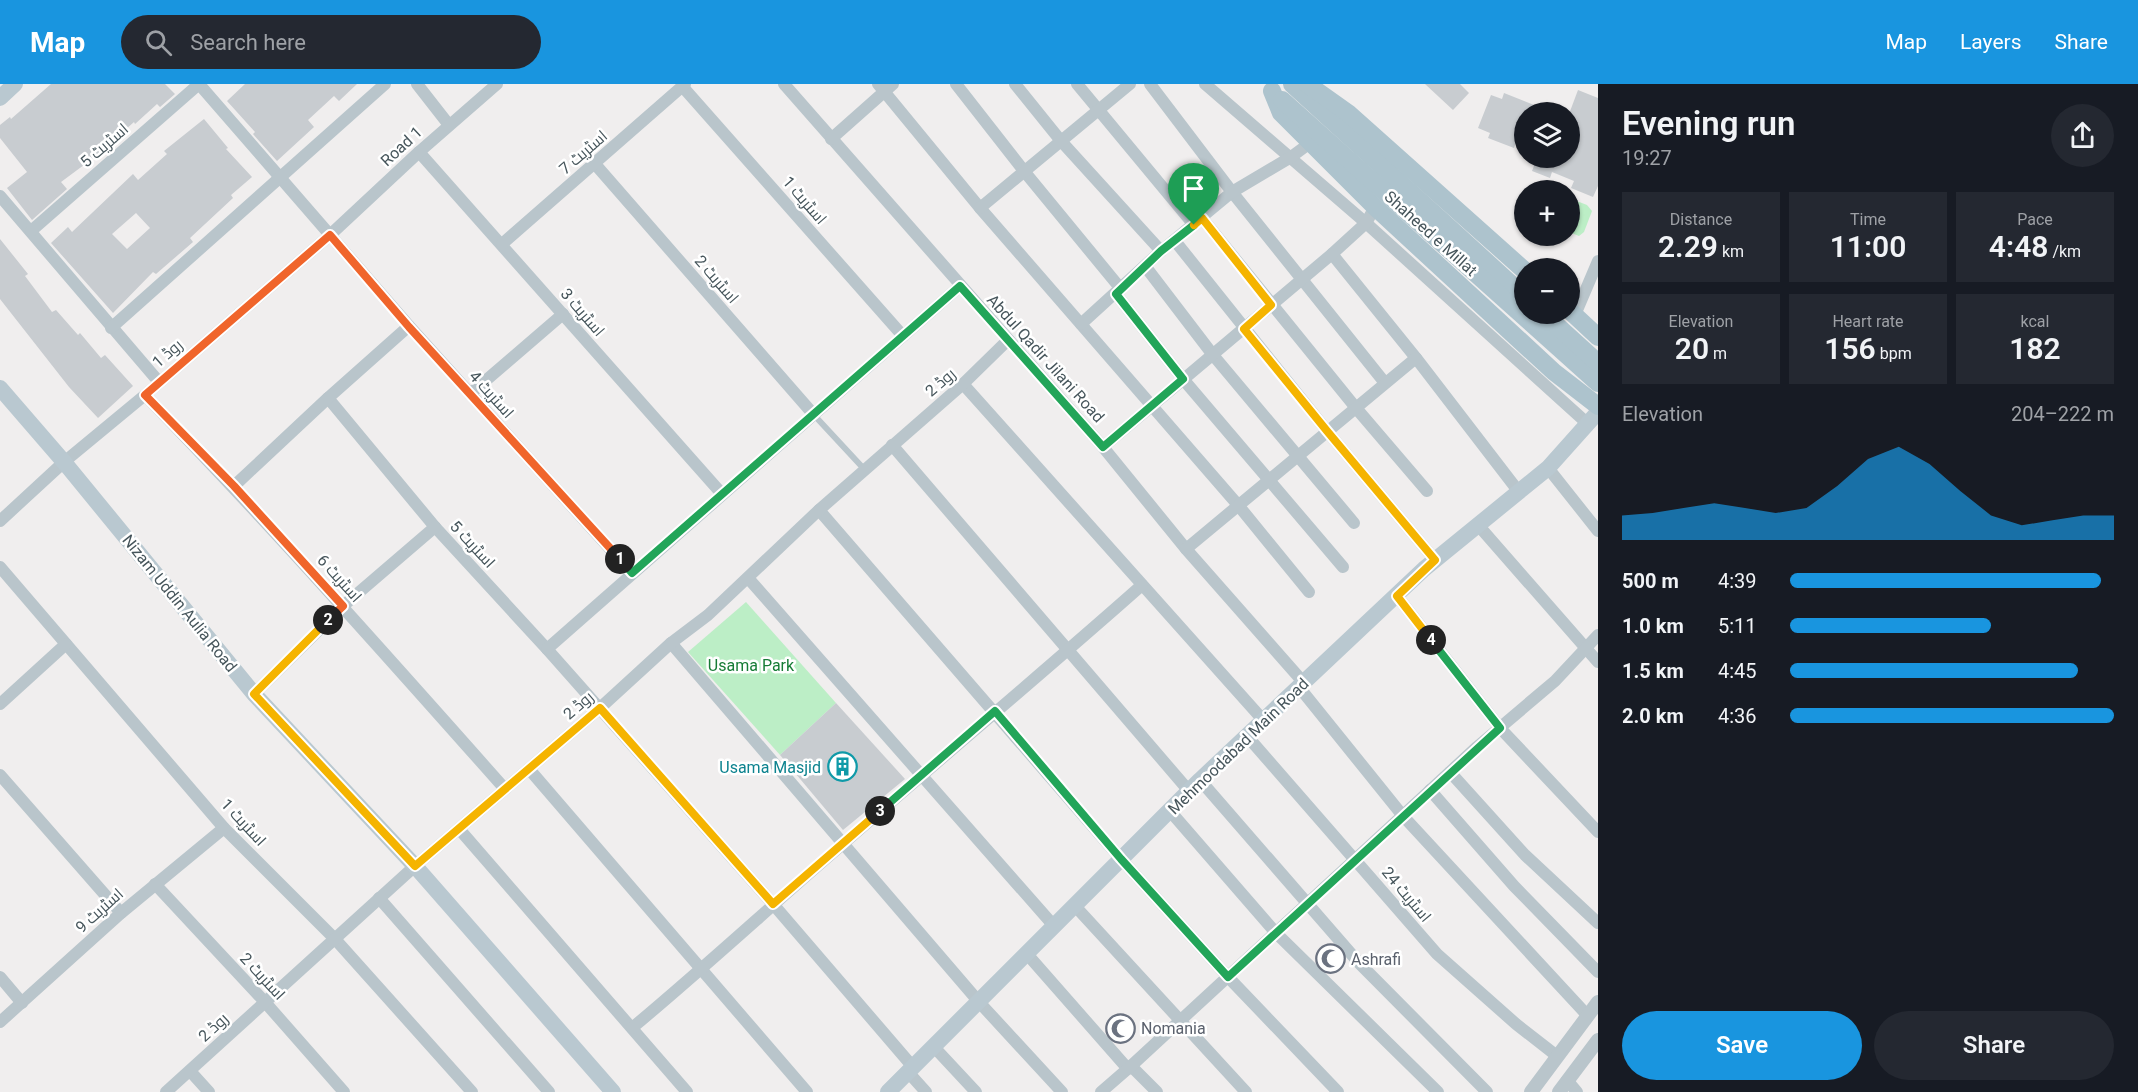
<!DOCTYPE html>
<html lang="en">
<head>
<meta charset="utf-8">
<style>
  body { margin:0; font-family:Roboto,Cairo,sans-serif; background:#242831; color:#f1f3f6; height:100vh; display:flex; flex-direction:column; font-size:22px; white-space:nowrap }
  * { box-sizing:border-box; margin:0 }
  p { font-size:20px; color:#9ea1a6 }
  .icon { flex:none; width:33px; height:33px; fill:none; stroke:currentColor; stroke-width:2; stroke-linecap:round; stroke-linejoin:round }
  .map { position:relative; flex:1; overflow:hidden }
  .details { display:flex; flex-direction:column; background:#171b24; width:540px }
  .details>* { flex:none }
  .buttons { position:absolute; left:1514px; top:18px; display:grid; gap:12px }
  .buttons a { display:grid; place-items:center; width:66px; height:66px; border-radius:50%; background:#171b24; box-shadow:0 2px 4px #0004; font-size:30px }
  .pin { position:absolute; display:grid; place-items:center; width:51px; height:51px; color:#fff; margin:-62px -26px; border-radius:50% 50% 50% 0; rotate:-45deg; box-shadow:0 0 6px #0007 }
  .pin .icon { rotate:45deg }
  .km { position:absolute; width:30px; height:30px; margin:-15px; border-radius:50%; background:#222; color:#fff; font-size:16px; line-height:30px; text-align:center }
  .round { display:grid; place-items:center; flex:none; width:63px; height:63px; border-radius:32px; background:#242831 }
  .head { display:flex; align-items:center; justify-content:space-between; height:102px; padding:0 24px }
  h1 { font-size:33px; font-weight:600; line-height:45px }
  .figures { display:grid; grid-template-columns:repeat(3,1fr); gap:9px; height:102px; padding:6px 24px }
  .figures div { display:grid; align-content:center; border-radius:0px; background:#242831; text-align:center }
  .figures b { font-size:30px; font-weight:600 }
  .figures small { font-size:16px; font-weight:400 }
  .figures p { font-size:16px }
  .chart { height:168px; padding:12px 24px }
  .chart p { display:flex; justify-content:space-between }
  .chart svg { width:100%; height:108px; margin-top:6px; fill:#1995df; opacity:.7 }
  .primary-button { display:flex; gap:12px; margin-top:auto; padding:12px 24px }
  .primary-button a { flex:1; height:69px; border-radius:36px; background:#1995df; color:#fff; font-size:24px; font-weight:600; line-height:69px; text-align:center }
  .primary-button a+a { background:#242831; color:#f1f3f6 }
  ul { padding:0 24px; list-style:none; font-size:20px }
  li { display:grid; grid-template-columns:96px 72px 1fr; align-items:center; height:45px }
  li i { height:15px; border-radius:8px; background:#1995df }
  header { display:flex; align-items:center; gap:36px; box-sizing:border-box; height:84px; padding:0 30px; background:#1995df; color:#fff }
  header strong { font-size:28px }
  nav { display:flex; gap:33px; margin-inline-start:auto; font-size:21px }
  .search { width:420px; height:54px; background:#242831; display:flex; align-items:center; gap:15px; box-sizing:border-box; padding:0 21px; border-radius:33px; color:#9ea1a6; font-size:22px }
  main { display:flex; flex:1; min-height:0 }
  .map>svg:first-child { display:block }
  .green { fill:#bceec6 }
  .building { fill:#c8ccd0; fill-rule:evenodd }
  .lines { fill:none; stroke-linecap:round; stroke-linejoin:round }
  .service { stroke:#b9c5cb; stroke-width:6 }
  .minor { stroke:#b9c5cb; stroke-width:12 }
  .tertiary { stroke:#b9c5cb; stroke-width:14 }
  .secondary { stroke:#b9c8d0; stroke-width:16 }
  .primary { stroke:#adc3cd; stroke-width:18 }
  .split-1-casing { stroke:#fff; stroke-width:12 }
  .split-2-casing { stroke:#fff; stroke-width:12 }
  .split-3-casing { stroke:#fff; stroke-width:12 }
  .split-4-casing { stroke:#fff; stroke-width:12 }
  .split-5-casing { stroke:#fff; stroke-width:12 }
  .split-1 { stroke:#22a559; stroke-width:8 }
  .split-2 { stroke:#f0652b; stroke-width:8 }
  .split-3 { stroke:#f5b400; stroke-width:8 }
  .split-4 { stroke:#22a559; stroke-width:8 }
  .split-5 { stroke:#f5b400; stroke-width:8 }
  .labels { text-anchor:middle; stroke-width:5; stroke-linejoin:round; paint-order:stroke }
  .street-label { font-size:16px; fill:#46555b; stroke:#fff }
  .park-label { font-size:16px; fill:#177c36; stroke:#fff }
  .culture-label { font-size:16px; fill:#0d838f; stroke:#fff; text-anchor:end }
  .worship-label { font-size:16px; fill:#5b616d; stroke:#fff; text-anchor:start }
</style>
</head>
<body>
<header>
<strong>Map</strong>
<div class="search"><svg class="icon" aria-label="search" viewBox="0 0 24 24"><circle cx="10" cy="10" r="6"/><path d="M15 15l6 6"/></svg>Search here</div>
<nav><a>Map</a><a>Layers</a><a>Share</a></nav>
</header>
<main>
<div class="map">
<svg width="1598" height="1008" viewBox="0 0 1598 1008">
  <rect width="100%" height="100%" fill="#f0eeee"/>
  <g class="green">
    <path d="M1569 114 1587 121 1592 127 1584 148 1579 152 1569 148Z"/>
    <path d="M746 518 836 619 780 671 688 568Z"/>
  </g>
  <g class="building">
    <path d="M51 0H165L175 10 160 23 157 20 135 40 134 38 92 75 61 98 67 105 32 136 7 104 27 88 0 54V41L10 33 11 35Z"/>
    <path d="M245 0H357L339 17 334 12 308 36 314 43 277 77 253 50 255 48 227 17Z"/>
    <path d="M1425 0H1460L1469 9 1453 26Z"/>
    <path d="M1578 6 1598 14V102L1593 113 1571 104 1574 97 1552 88 1550 94 1532 87 1537 74H1569V30Z"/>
    <path d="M1504 9 1552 28H1524V61L1516 58 1514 64 1488 54 1490 49 1478 44 1491 11 1502 15Z"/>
    <path d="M204 35 228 64 226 65 252 93 231 111 233 114 190 154 193 158 156 190 153 188 113 229 51 159 68 143 72 148 133 90 138 96 167 70 164 67ZM136 129 150 144 127 165 112 150Z"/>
    <path d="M0 155 28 190 25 192 52 228 56 226 78 251 80 249 101 274 105 271 133 302 98 334 69 303 0 215Z"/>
    <path d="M836 619 905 695 843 746 780 671Z"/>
  </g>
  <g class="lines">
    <path class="service" d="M814 331 865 386"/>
    <g class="minor">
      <path d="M417 0 449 41"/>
      <path d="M784 0 1103 363 1186 465 1304 599"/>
      <path d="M878 0 980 124 1238 421 1309 508"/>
      <path d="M956 0 1024 87 1121 205"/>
      <path d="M1015 0 1061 57 1161 167"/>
      <path d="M1077 0 1194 141"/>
      <path d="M1150 0 1232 108 1385 299"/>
      <path d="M1205 0 1366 139 1588 340"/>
      <path d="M682 2 903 252"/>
      <path d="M831 55 893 0"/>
      <path d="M419 68 722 410"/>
      <path d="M595 80 814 331"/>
      <path d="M0 112 159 298"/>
      <path d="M980 124 1130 0"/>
      <path d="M1202 134 1356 324 1427 407"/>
      <path d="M31 147 199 0 409 242 632 489"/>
      <path d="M1175 157 1327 347 1435 476"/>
      <path d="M502 160 685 0"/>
      <path d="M1332 170 1416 274 1519 408"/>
      <path d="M1145 182 1213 271 1354 439"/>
      <path d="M1116 210 1183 295 1343 483"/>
      <path d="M1575 231 1598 177"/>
      <path d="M1081 240 1161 167 1232 108 1291 73 1310 59"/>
      <path d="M111 244 385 0"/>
      <path d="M963 300 1264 637"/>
      <path d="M470 310 563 230"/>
      <path d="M145 311C269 439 387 572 505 705"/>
      <path d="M328 314 435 443 547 565 773 820 913 983"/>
      <path d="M892 361 1189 707"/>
      <path d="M1103 363 1332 170 1366 139 1375 123"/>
      <path d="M1548 384 1598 447"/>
      <path d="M234 402 328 314 409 242"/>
      <path d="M819 426 1121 775 1228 893 1338 1008"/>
      <path d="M0 437 64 378 145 311 330 151 419 68 497 0"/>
      <path d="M1478 441 1598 578"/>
      <path d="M1186 465 1416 274"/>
      <path d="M0 483 224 744 335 855 472 1008"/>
      <path d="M748 494 1054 842"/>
      <path d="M1397 512 1500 644 1598 748"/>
      <path d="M671 559 979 918 1062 1008"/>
      <path d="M547 565 960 202"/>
      <path d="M1299 603 1403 732 1588 932"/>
      <path d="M254 610 343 522 435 443"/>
      <path d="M0 620 66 560"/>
      <path d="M1247 652 1437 870 1516 940 1557 972"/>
      <path d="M529 685 807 1008"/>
      <path d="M1450 688 1525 771 1598 839"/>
      <path d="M0 691 121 829"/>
      <path d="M1200 696 1360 880 1487 1008"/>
      <path d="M1430 706 1514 802 1598 888"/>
      <path d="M1170 727 1276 849 1438 1008"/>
      <path d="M460 746 687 1008"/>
      <path d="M155 800 264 917 344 1008"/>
      <path d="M379 814 549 1008"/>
      <path d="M1075 822 1246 1008"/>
      <path d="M1027 870 1128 985"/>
      <path d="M0 893 22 919"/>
      <path d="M0 938 121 829 224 744"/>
      <path d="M632 944C704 884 773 820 844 759 943 672 1044 588 1142 501"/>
      <path d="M934 963 976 1008"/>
      <path d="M1131 982 1157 1008"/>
      <path d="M190 987 209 1008"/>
      <path d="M908 988 926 1008"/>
      <path d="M1567 996 1577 1008"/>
      <path d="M166 1008 415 782 600 624 671 559 708 531 819 426 963 300 1008 256"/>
      <path d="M1101 1008 1131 982 1477 663 1555 597 1598 551"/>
    </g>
    <g class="tertiary">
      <path d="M1531 1008 1598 918"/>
      <path d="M1559 1008 1598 956"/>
    </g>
    <g class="secondary">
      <path d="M0 14 15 0"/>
      <path d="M0 304 64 378 254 610 415 782 613 1008"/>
      <path d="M888 1008 1200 696 1424 485 1548 384 1598 328"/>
    </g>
    <g class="primary">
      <path d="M1292 0 1524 212"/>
      <path d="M1307 0 1348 29 1524 186"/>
      <path d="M1272 7 1281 29 1375 123 1554 288 1598 322"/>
      <path d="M1282 16 1598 299"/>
      <path d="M1569 226 1598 253"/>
      <path d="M1544 230 1598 279"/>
    </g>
  </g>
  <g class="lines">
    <defs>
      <path id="split-1" d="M620 475 632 489 960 202 1103 363 1183 295 1116 210 1161 167 1194 141"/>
      <path id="split-2" d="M328 536 343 522 234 402 145 311 330 151 409 243 620 475"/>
      <path id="split-3" d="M328 536 254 610 415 782 600 624 773 820 880 727"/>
      <path id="split-4" d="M880 727 995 627 1121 775 1228 893 1500 644 1431 556"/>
      <path id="split-5" d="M1194 141 1202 134 1271 221 1244 245 1327 347 1435 476 1397 512 1431 556"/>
    </defs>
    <use href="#split-1" class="split-1-casing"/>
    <use href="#split-2" class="split-2-casing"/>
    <use href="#split-3" class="split-3-casing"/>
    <use href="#split-4" class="split-4-casing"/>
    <use href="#split-5" class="split-5-casing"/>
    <use href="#split-1" class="split-1"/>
    <use href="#split-2" class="split-2"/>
    <use href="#split-3" class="split-3"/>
    <use href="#split-4" class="split-4"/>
    <use href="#split-5" class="split-5"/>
  </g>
  <defs>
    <symbol id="building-ring" viewBox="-11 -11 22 22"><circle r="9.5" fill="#fff" stroke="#0f9aa8" stroke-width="1.5"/><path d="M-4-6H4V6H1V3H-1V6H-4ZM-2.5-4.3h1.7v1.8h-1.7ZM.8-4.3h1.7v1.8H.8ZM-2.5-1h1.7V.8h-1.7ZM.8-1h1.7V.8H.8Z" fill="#0f9aa8"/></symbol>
    <symbol id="mosque-ring" viewBox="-11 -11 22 22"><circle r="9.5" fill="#fff" stroke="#6b7280" stroke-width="1.5"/><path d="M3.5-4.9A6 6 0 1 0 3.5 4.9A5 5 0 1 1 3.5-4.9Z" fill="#6b7280"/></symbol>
  </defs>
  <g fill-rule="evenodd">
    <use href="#building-ring" x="826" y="666" width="33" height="33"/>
    <use href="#mosque-ring" x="1314" y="858" width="33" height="33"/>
    <use href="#mosque-ring" x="1104" y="928" width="33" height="33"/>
  </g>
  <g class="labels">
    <g class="street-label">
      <text transform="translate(104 61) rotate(-41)" y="6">اسٹریٹ 5</text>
      <text transform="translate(401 62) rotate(-43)" y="6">Road 1</text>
      <text transform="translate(583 68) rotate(-41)" y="6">اسٹریٹ 7</text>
      <text transform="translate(805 116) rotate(49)" y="6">اسٹریٹ 1</text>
      <text transform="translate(1431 149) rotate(42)" y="6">Shaheed e Millat</text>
      <text transform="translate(717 195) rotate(49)" y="6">اسٹریٹ 2</text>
      <text transform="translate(583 228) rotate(49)" y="6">اسٹریٹ 3</text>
      <text transform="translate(167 269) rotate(-41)" y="6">روڈ 1</text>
      <text transform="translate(1046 274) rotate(48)" y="6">Abdul Qadir Jilani Road</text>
      <text transform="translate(940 298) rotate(-41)" y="6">روڈ 2</text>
      <text transform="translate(492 310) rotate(48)" y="6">اسٹریٹ 4</text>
      <text transform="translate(473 460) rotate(47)" y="6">اسٹریٹ 5</text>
      <text transform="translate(340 494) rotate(48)" y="6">اسٹریٹ 6</text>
      <text transform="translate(180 519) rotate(51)" y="6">Nizam Uddin Aulia Road</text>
      <text transform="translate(578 621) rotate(-41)" y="6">روڈ 2</text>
      <text transform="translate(1238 662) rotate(-44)" y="6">Mehmoodabad Main Road</text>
      <text transform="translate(244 738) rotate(47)" y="6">اسٹریٹ 1</text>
      <text transform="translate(1407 810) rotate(50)" y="6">اسٹریٹ 24</text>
      <text transform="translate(99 826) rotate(-42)" y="6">اسٹریٹ 9</text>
      <text transform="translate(263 892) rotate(47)" y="6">اسٹریٹ 2</text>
      <text transform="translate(213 943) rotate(-43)" y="6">روڈ 2</text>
    </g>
    <g class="park-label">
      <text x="751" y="587">Usama Park</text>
    </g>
    <g class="culture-label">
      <text x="821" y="689">Usama Masjid</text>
    </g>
    <g class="worship-label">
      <text x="1351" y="881">Ashrafi</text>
      <text x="1141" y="950">Nomania</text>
    </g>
  </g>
</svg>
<div class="buttons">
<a><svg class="icon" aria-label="layers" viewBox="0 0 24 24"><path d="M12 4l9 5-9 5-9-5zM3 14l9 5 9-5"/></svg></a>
<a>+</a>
<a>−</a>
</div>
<div class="pin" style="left:1194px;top:141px;background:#1e9e55"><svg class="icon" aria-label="arrive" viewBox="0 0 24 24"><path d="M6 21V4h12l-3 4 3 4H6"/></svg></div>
<b class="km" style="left:620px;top:475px">1</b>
<b class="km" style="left:328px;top:536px">2</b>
<b class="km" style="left:880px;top:727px">3</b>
<b class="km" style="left:1431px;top:556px">4</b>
</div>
<section class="details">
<div class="head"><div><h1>Evening run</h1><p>19:27</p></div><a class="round"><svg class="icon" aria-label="share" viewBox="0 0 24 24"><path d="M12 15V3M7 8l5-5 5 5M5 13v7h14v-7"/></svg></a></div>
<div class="figures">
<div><p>Distance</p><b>2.29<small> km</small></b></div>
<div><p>Time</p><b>11:00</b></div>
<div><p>Pace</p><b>4:48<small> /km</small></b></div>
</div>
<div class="figures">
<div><p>Elevation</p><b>20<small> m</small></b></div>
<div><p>Heart rate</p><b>156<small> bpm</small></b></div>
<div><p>kcal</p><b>182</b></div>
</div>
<div class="chart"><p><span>Elevation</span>204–222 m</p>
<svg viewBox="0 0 160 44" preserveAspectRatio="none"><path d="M0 44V34L10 33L20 31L30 29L40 31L50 33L60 31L70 22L80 11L90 6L100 13L110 24L120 34L130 38L140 36L150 34L160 34V44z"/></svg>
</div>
<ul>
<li><b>500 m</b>4:39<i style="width:96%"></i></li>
<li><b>1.0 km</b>5:11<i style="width:62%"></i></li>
<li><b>1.5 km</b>4:45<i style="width:89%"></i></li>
<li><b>2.0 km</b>4:36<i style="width:100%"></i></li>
</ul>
<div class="primary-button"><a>Save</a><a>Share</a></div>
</section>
</main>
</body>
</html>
